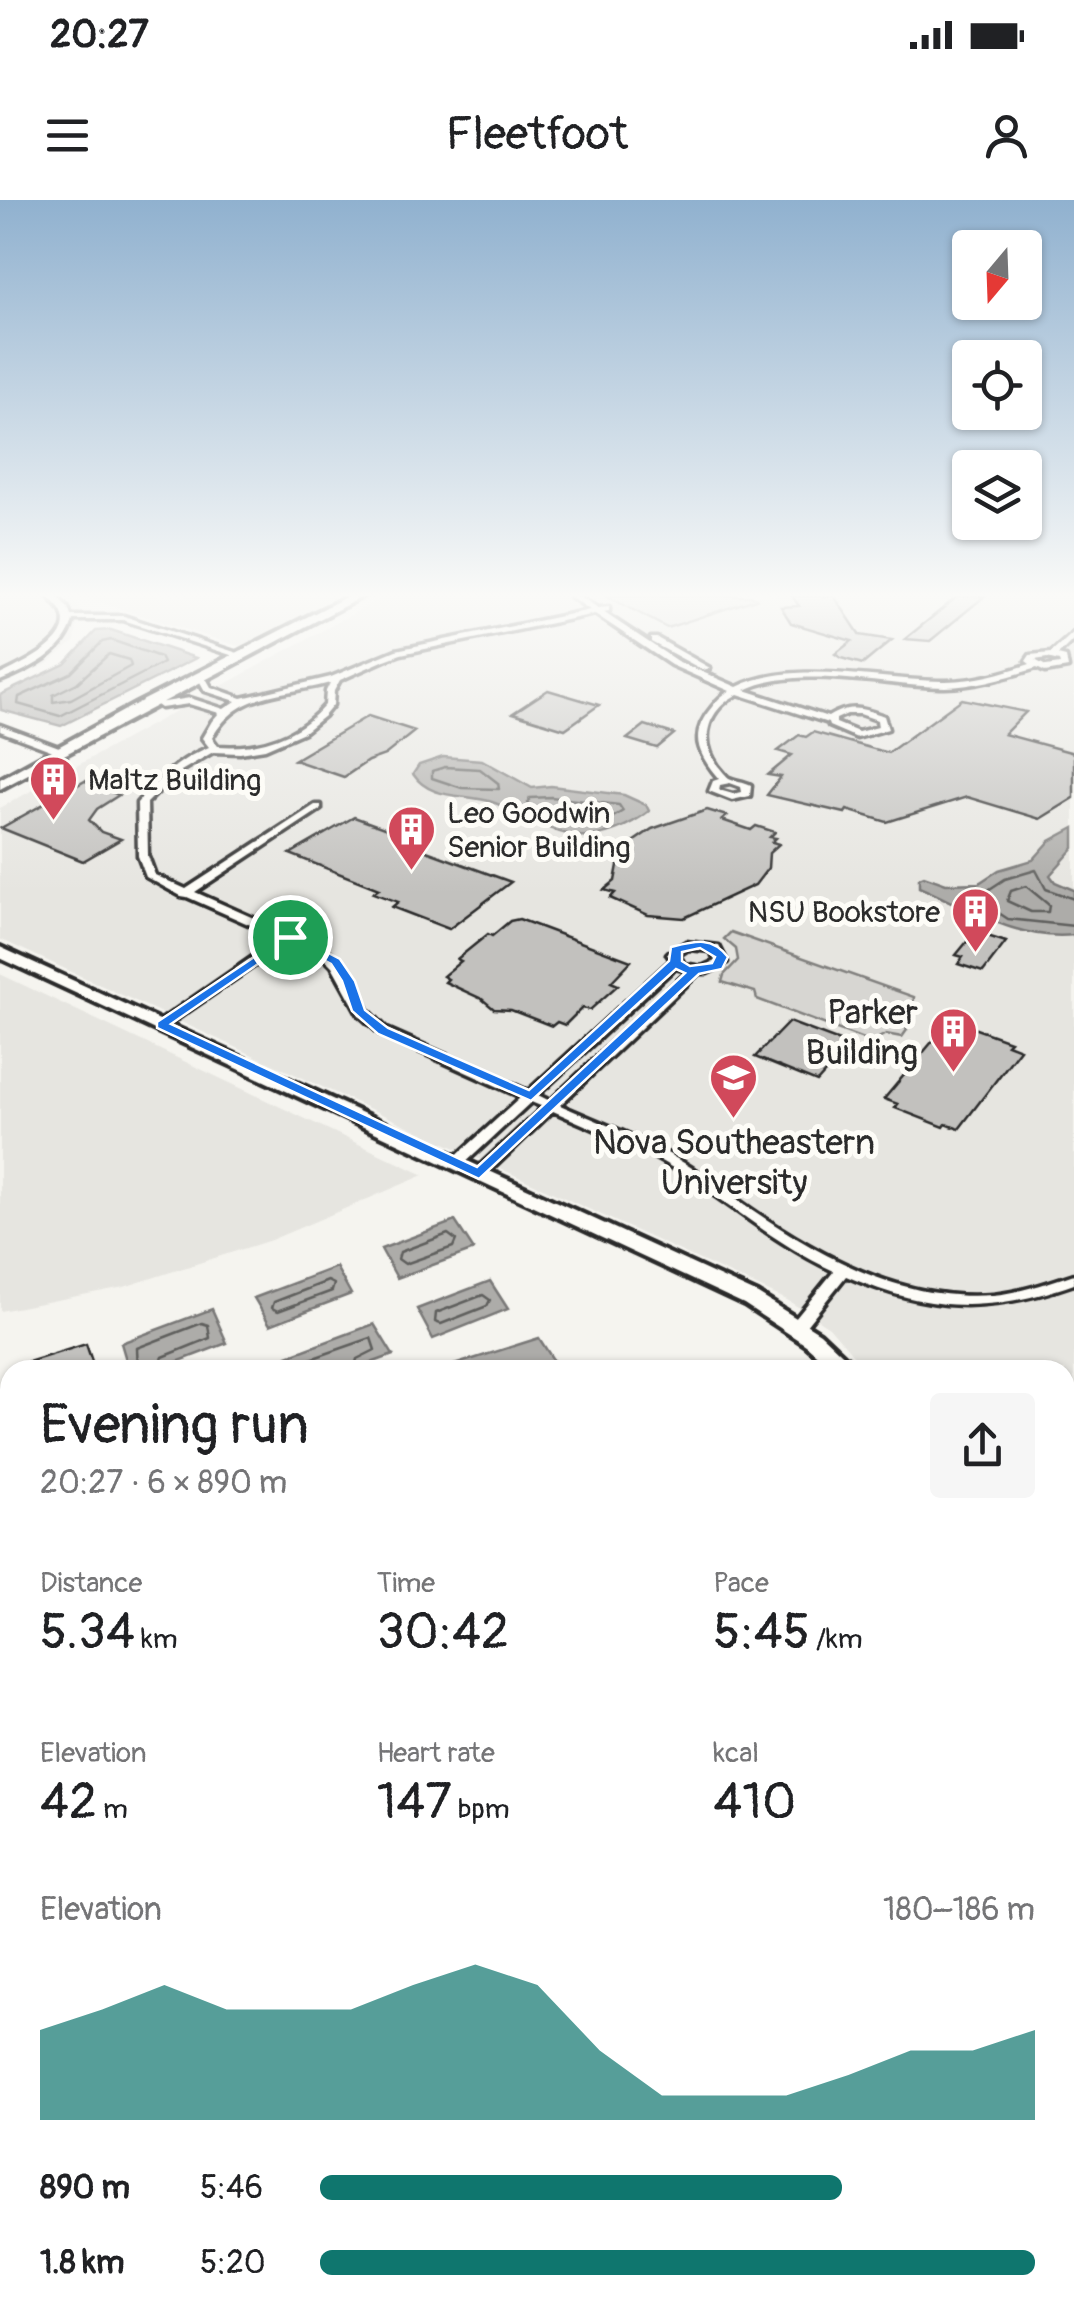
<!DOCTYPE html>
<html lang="en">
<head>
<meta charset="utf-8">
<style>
  body { margin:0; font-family:Pangolin,sans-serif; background:#f6f6f6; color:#202124; height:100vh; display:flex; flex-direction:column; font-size:38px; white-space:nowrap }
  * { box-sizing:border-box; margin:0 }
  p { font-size:32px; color:#757577 }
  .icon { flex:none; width:55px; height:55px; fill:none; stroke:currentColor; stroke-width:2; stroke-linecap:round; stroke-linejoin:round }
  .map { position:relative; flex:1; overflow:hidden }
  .side { position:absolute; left:0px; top:1160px; width:1075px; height:960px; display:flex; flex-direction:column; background:#fff; border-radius:30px 30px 0 0; box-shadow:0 2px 8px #0004 }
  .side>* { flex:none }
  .needle { width:65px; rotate:199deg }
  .tools { position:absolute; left:952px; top:30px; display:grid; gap:20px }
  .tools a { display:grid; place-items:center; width:90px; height:90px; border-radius:10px; background:#fff; box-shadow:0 2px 8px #0004; font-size:50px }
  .pin { position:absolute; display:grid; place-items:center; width:85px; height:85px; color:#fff; margin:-42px; border:5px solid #fff; border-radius:50%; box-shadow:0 2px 10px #0007 }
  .round { display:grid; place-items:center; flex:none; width:105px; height:105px; border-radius:10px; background:#f6f6f6 }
  .head { display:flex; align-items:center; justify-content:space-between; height:170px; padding:0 40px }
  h1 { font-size:55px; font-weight:600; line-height:75px }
  .figures { display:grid; grid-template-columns:repeat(3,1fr); gap:15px; height:170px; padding:10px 40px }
  .figures div { display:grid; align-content:center }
  .figures b { font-size:50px; font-weight:600 }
  .figures small { font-size:28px; font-weight:400 }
  .figures p { font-size:28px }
  .chart { height:280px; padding:20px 40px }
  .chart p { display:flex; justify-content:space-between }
  .chart svg { width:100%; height:180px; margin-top:10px; fill:#0f766e; opacity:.7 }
  ul { padding:0 40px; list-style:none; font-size:32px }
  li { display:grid; grid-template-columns:160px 120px 1fr; align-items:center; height:75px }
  li i { height:25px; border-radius:12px; background:#0f766e }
  .status { display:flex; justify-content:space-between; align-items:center; height:70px; padding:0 50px; background:#fff; direction:ltr }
  .status svg { height:28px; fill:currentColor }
  header { display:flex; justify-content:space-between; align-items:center; height:130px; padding:0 40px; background:#fff; font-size:45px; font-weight:600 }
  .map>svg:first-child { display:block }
  .built { fill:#e6e5e0 }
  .green { fill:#d7d6d2; stroke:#81807e; stroke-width:2.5 }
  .water { fill:#adaca9; stroke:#797877; stroke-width:2.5 }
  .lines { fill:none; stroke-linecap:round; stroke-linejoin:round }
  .shore { stroke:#5f5f5d; stroke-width:2.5 }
  .building { fill:#c2c1be; stroke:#2b2b2b; stroke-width:2.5 }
  .street-casing { stroke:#2b2b2b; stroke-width:7 }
  .secondary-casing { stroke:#2b2b2b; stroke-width:8 }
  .street { fill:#fdfcf7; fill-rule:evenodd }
  .secondary { fill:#fdfcf7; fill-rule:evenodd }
  .route { fill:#1a73e8; stroke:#fff; stroke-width:2.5; fill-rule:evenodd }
  .labels { text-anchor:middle; stroke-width:10; stroke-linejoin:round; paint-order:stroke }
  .far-poi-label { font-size:30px; fill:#2b2b2b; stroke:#fdfcf7; text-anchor:start }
  .poi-label { font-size:35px; fill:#2b2b2b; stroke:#fdfcf7; text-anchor:end }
</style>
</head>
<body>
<div class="status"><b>20:27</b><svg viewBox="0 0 49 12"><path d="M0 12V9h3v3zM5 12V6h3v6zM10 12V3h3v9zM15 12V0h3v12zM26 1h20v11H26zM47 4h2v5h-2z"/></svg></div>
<header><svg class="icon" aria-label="menu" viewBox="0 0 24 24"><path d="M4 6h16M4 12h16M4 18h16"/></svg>Fleetfoot<svg class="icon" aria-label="person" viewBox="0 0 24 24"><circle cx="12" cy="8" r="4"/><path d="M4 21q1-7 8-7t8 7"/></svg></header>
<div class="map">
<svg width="1074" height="2120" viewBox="0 0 1074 2120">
  <rect width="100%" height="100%" fill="#f5f4ef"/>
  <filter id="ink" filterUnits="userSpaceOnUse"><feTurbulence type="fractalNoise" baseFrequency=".01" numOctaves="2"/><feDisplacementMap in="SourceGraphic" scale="20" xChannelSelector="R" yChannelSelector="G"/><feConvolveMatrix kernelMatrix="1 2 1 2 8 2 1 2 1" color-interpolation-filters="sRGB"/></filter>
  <g filter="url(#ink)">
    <g class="built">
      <path d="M0 396H69L80 408 75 441 47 464 0 486Z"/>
      <path d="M81 396H343L244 448Z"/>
      <path d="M385 396H1074V1410L1065 1400V1170H866L829 1127 787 1100 0 739V608Z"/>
      <path d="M0 774 424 975 271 1040 124 1087 0 1111Z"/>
    </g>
    <g class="green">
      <path d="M607 396H751L756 399 667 428Z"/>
      <path d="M731 732 914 797 912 814 904 825 907 830 902 837 886 834 871 842 757 799 755 792 722 782 724 775 738 760 736 749 724 739Z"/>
    </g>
    <g class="water">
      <path d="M111 430 196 458 61 526 1 510 0 495 65 464 96 431Z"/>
      <path d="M443 557 482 560 532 588 551 586 624 595 646 605 649 611C630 626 602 638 579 636 548 633 520 611 492 602 465 593 431 601 413 574L419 565Z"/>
      <path d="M1074 628V648L1050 675 1055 682 1074 690V735C1017 741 970 709 919 687V678L924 676 946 684 979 683 999 670 1033 660 1050 641Z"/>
      <path d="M455 1021 474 1050 397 1078 381 1049Z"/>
      <path d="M336 1067 351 1094 270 1125 254 1098Z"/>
      <path d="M490 1081 508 1109 433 1139 417 1109Z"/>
      <path d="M212 1109 227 1143 156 1170H129L121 1143Z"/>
      <path d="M374 1124 393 1155 352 1170H294L288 1156Z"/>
      <path d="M539 1138 559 1169 457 1170 454 1165Z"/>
      <path d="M10 1825V2045L0 2058V1836Z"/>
    </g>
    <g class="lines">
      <g class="shore">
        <path d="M111 440 160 457 163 463 60 516 18 504 19 497 71 473 102 442Z"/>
        <path d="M109 454 129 460 131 466 71 499 53 502V495L77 483Z"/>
        <path d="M445 567 480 569 498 583 499 589 462 588 432 578V571Z"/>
        <path d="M551 597 619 605 623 611C591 634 559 623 527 605L530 598Z"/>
        <path d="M1026 686 1049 705 1048 712H1031L1007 701 1011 691Z"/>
        <path d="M1074 699 1046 689 1036 670 1005 679 976 698 1008 719 1074 726"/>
        <path d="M448 1034 456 1040 453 1047 405 1064 398 1059 400 1052Z"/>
        <path d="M328 1081 334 1084 332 1091 278 1111 272 1108 274 1102Z"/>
        <path d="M483 1095 490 1100 487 1106 441 1124 435 1122 436 1113Z"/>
        <path d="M138 1170 137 1148 202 1123 208 1125 210 1138 163 1157 157 1170"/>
        <path d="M302 1170 305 1161 371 1138 375 1150 357 1159 354 1170"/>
      </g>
    </g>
    <g class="building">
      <path d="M792 396H834L860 435 892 440 863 464 841 458 835 454 852 441 791 423 781 407 799 406Z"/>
      <path d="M985 396 930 441 905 439 957 397Z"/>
      <path d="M548 490 599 505 565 529 513 513Z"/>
      <path d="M962 499 1026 512 1004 534 1074 553V598L1040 619 967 597 887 622 847 610 845 613 767 595 781 577 768 575 792 555 778 551 799 535 806 537 813 532 888 553Z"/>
      <path d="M368 516 415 531 385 555 368 561 344 577 294 560Z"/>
      <path d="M645 525 664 531 674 534 657 548 627 539Z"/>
      <path d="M85 581 119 595 97 609 89 620 101 632 121 639 83 661 1 628Z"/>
      <path d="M707 610 727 616 722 620 751 630 756 626 775 632 770 637 776 638 772 642 779 644 769 653 768 668 755 685 684 718 648 715 610 698 615 693 604 690 615 681 619 660 630 644 652 629Z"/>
      <path d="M354 617 409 637 404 640 421 649 511 682 449 729 392 707 398 702 373 693 379 689 290 654Z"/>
      <path d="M519 719 631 761 611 782 618 785 590 810 582 808 565 825 557 822 552 826 511 810 494 809 482 799 445 782 448 779 443 776 461 761 457 759 488 734 492 736 510 721Z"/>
      <path d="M975 732 1006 742 983 772 958 764 963 757 956 755Z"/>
      <path d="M789 822 850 845 817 882 755 857Z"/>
      <path d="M948 823 959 827 962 824 1010 841 1007 844 1020 849 959 929 946 924 944 927 895 908 898 904 884 899Z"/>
      <path d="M86 1144 95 1170H13L12 1167Z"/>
    </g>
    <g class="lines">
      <defs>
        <g id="street">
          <path d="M48 396H57L68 408 71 416H124L247 456 240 458 123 420H73C67 452 28 470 0 481V475C20 465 71 443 63 416 61 408 54 403 48 396Z"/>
          <path d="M570 396H580L598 408 609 407V411L603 412 677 461 737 487C794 458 883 482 946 481 975 481 1003 473 1030 464L1026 461 1030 455 1051 453 1074 432V439L1058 455 1066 457 1068 468 1045 472 1037 468C1007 477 977 486 945 487 888 487 796 464 745 490L828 517C850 504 861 508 884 516L888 529 857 538 829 526 828 523 738 494C709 509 698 538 718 566 720 568 727 577 729 578 735 581 744 581 751 585L750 596 732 600 709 591 713 581 719 579C698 554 688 535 712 507 718 499 722 495 730 491L671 465 595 414 401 454 385 460 340 480 334 491 333 505 324 516 304 532 265 549 240 553 213 552 176 574 147 603 148 656 155 675 186 689 315 605H321V609L195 692 330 752 349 773 368 810 387 829 528 891 671 760 667 754 669 752 686 742 719 746 727 762 725 764 707 773H699L560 905C601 923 645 939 684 963 712 980 738 1001 766 1019 833 1063 910 1102 993 1095 1022 1092 1047 1083 1074 1074V1084C989 1114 929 1112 846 1076L801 1132H791L789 1128 791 1124 834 1071C777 1045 731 1004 678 971 639 947 595 930 553 911L484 977H474L473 974 474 971 543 907 531 902 462 966H452L451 963 452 960 521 897 379 833 359 815 332 766 322 756 289 742 165 827H157V823L280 738 187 697 181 696 146 677 138 656 137 603C157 579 180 559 209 547L202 538 212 521 219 513 189 504 161 508 157 505 158 503 190 498 224 509 236 501 205 491 200 482 201 480H207L211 487 242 498 331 477 396 450 590 410ZM1047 458 1059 461 1060 464 1046 466 1035 460ZM330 483 326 491 325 505C297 537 259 549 218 546L212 538C238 490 284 496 330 483ZM847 514H860L877 520 878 527 858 532 836 523V519ZM730 583 741 587 742 592 733 594 719 590 720 585ZM688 749 711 751 715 761 702 767 684 764 679 755ZM675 768 688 771 550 901 538 895Z"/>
          <path d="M651 438H657L710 468 703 470 651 442Z"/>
          <path d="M0 525 67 550 69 552 61 554 0 531Z"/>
          <path d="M1074 1619V1643L1065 1649V1625Z"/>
          <path d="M849 2110H875L870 2120H844Z"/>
        </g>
        <g id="secondary">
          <path d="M348 396H363L0 589V579L136 504Z"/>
          <path d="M0 747 758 1094 820 1133 859 1170H834L806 1145 744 1104 0 758Z"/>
          <path d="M1065 1431 1074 1434V1463L1065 1460Z"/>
        </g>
      </defs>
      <use href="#street" class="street-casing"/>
      <use href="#secondary" class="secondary-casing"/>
      <use href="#street" class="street"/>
      <use href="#secondary" class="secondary"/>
    </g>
  </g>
  <linearGradient id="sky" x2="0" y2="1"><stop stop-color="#90b1cf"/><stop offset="0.57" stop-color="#fafaf8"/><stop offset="1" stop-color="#fafaf8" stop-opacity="0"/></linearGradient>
  <rect width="1074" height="693" fill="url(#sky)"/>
  <path class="route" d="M290 733 340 759 355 781 365 810 388 828 529 890 669 761 671 747C695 741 712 736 728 757L722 769 699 774 479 979 157 828V822ZM290 742 331 764 342 781 352 811 378 834 531 901 676 769 685 773 477 967 171 824ZM700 748 715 757 712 763 690 766 682 761V752Z"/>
  <defs>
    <symbol id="building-pin" viewBox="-11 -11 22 30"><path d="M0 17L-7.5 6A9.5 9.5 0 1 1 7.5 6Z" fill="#d1495b" stroke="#fdfcf7"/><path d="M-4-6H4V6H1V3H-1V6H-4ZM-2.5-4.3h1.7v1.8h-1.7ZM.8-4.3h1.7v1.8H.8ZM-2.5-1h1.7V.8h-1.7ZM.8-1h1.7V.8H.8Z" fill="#fff"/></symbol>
    <symbol id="university-pin" viewBox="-11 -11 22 30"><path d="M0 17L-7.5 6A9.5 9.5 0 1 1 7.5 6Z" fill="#d1495b" stroke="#fdfcf7"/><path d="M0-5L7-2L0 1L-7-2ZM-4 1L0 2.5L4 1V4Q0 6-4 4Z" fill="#fff"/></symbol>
  </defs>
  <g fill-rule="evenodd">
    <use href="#building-pin" x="26" y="552" width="55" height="75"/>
    <use href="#building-pin" x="384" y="602" width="55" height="75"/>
    <use href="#building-pin" x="948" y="684" width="55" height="75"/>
    <use href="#building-pin" x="926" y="804" width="55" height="75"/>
    <use href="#university-pin" x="706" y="850" width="55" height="75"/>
  </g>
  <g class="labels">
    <g class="far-poi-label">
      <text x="88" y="590">Maltz Building</text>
      <text x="447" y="623">Leo Goodwin<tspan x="447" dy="34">Senior Building</tspan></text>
      <text x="940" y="722" text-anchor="end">NSU Bookstore</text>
    </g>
    <g class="poi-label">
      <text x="918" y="824">Parker<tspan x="918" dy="40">Building</tspan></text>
      <text x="734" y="954" text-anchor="middle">Nova Southeastern<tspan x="734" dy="40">University</tspan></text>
    </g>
  </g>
</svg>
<div class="tools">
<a><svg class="needle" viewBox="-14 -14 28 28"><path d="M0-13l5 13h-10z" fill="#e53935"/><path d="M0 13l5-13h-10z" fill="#757577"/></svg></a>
<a><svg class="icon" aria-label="locate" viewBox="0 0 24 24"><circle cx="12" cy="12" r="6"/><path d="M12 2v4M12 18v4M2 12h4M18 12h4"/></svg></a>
<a><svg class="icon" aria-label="layers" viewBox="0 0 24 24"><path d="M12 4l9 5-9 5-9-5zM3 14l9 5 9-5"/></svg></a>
</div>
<div class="pin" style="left:290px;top:737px;background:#1e9e55"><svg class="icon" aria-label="arrive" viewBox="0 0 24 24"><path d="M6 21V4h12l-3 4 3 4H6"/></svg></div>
<section class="side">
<div class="head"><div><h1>Evening run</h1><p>20:27 · 6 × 890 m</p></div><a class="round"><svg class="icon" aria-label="share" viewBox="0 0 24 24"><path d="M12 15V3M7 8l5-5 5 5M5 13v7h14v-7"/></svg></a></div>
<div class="figures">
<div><p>Distance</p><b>5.34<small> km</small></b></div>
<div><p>Time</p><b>30:42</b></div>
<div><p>Pace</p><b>5:45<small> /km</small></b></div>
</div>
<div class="figures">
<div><p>Elevation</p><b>42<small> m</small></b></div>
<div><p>Heart rate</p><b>147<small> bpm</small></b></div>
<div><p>kcal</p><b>410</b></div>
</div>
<div class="chart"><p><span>Elevation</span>180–186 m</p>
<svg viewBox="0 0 160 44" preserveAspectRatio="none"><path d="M0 44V22L10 17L20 11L30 17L40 17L50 17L60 11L70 6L80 11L90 27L100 38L110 38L120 38L130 33L140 27L150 27L160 22V44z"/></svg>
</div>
<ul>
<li><b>890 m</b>5:46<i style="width:73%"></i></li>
<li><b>1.8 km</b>5:20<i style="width:100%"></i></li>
</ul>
</section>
</div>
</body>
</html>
